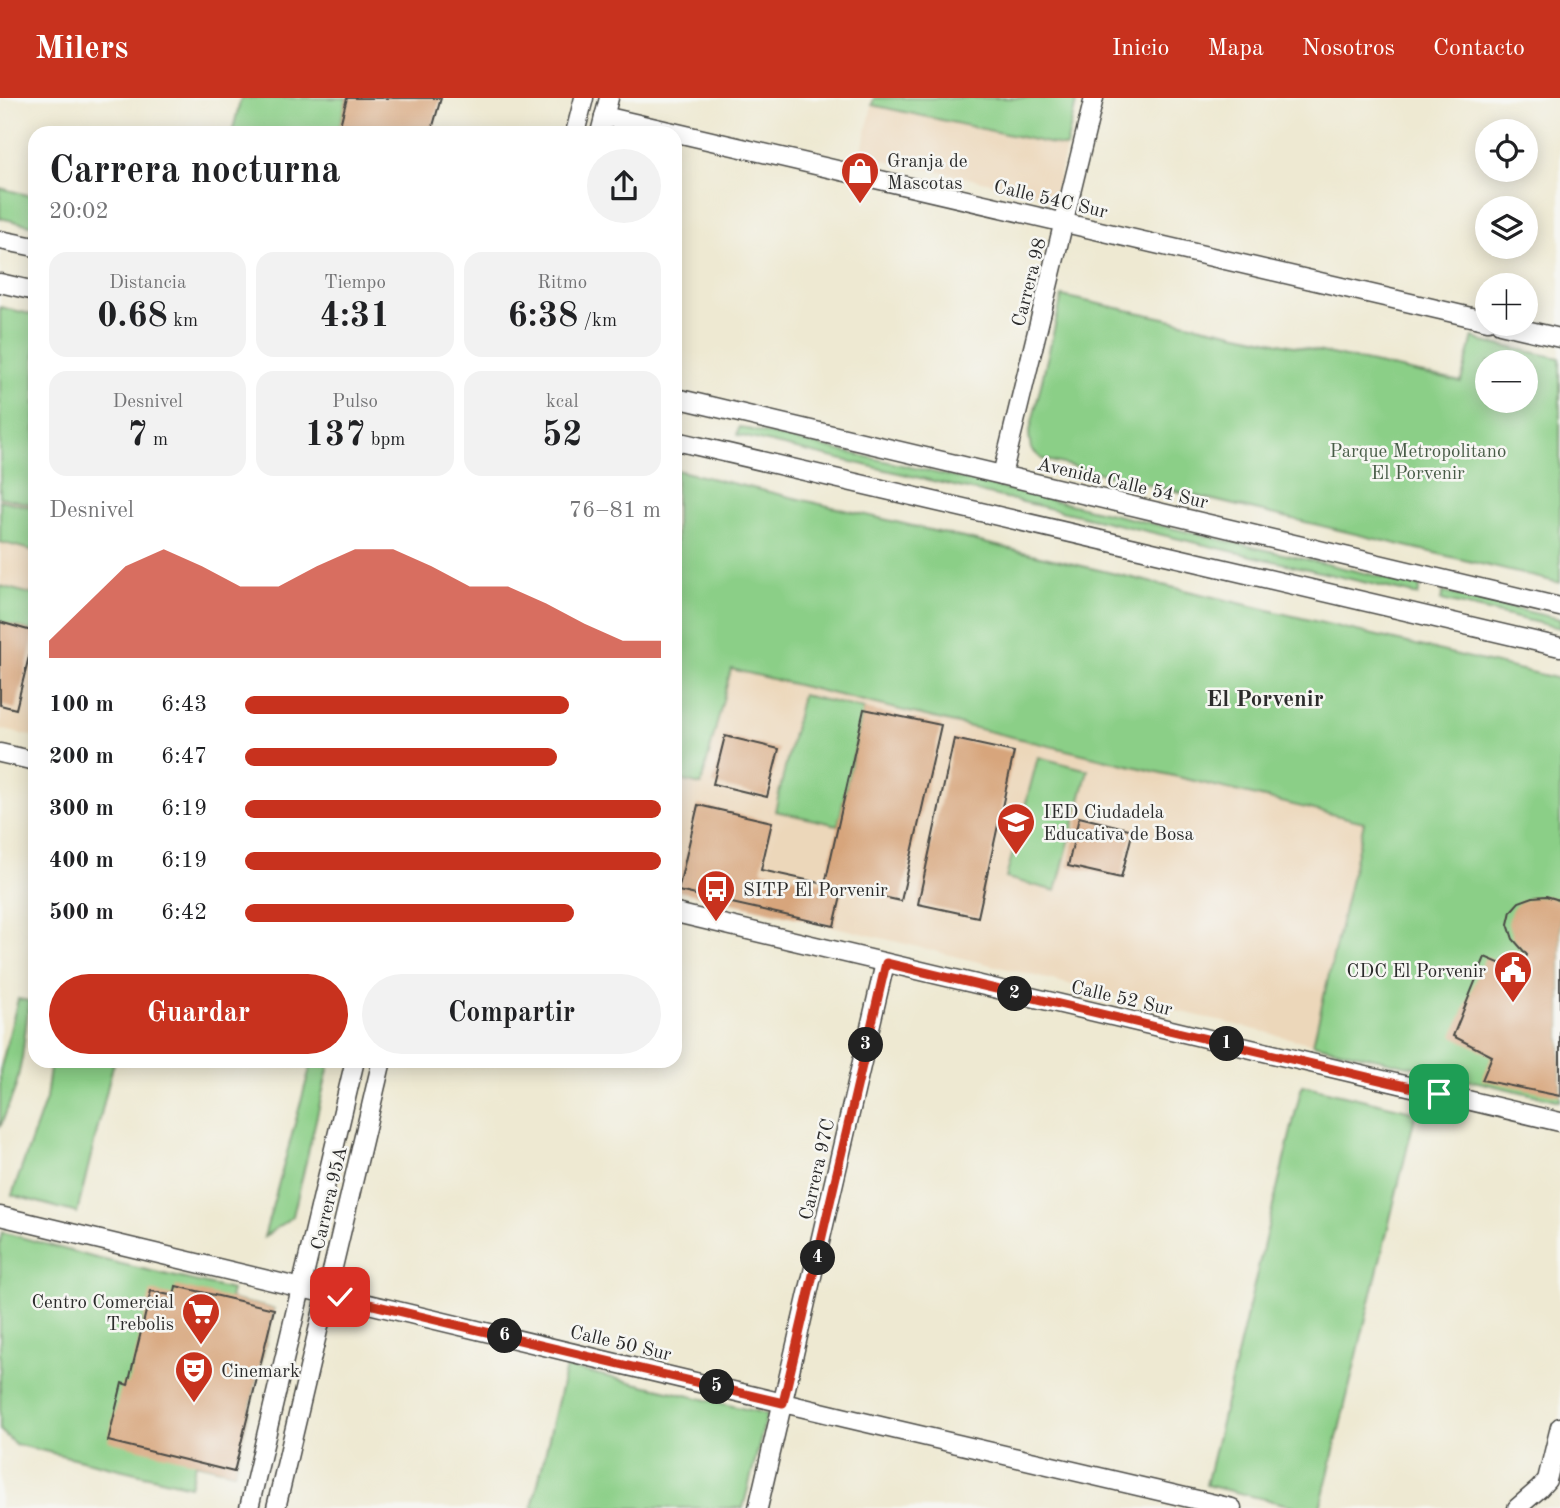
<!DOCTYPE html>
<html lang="es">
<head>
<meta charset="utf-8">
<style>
  body { margin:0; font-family:"Old Standard TT",serif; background:#f2f2f2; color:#202124; height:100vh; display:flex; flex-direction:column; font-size:26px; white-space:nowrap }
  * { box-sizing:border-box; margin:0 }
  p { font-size:23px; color:#757577 }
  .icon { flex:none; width:38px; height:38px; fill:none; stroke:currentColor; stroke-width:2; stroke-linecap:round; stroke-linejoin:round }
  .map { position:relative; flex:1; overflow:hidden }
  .details { position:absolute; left:28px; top:28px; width:654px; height:942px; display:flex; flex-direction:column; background:#fff; border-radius:21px; box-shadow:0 4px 18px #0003 }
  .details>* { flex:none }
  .buttons { position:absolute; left:1475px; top:21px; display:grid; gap:14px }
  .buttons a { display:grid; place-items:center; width:63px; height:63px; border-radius:50%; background:#fff; box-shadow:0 4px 18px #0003; font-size:35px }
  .pin { position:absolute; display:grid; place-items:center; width:60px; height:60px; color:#fff; margin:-30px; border-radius:14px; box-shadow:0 4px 10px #0006 }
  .km { position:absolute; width:35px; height:35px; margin:-18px; border-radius:50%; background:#222; color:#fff; font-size:19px; line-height:35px; text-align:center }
  .round { display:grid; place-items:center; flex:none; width:74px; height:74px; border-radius:37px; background:#f2f2f2 }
  .headline { display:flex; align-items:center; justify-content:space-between; height:119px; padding:0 21px }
  h1 { font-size:38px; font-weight:700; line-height:52px }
  .figures { display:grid; grid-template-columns:repeat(3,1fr); gap:10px; height:119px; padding:7px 21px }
  .figures div { display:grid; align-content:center; border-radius:18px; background:#f2f2f2; text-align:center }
  .figures b { font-size:35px; font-weight:700 }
  .figures small { font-size:19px; font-weight:400 }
  .figures p { font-size:19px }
  .chart { height:196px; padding:14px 21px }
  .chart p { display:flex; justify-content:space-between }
  .chart svg { width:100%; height:126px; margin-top:7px; fill:#c8321e; opacity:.7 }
  .primary-button { display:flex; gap:14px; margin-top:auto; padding:14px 21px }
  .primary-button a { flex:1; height:80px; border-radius:42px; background:#c8321e; color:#fff; font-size:28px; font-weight:700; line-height:80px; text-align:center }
  .primary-button a+a { background:#f2f2f2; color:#202124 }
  ul { padding:0 21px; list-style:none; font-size:23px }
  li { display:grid; grid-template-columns:112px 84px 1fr; align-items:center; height:52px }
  li i { height:18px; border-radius:9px; background:#c8321e }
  header { display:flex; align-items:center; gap:42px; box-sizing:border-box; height:98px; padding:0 35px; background:#c8321e; color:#fff }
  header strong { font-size:33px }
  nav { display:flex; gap:38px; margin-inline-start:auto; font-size:24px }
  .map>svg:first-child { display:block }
  .built { fill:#ecd7ba }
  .green { fill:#8bcf87; stroke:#5b7d59; stroke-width:2; fill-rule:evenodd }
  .building { fill:#d7a57b }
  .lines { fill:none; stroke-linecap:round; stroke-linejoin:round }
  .minor-casing { stroke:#484844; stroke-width:21 }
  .minor { stroke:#fff; stroke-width:18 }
  .route-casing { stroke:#fff; stroke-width:14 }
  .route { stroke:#c8321e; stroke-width:9 }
  .labels { text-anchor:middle; stroke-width:5; stroke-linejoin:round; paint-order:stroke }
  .poi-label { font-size:19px; fill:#2b2b2b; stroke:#f6f6f2; text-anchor:start }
  .street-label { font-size:19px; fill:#2b2b2b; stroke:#f6f6f2 }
  .park-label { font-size:19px; fill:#485c47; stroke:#f6f6f2 }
  .quarter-label { font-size:23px; font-weight:bold; fill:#2b2b2b; stroke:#f6f6f2 }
</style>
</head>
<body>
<header>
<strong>Milers</strong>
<nav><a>Inicio</a><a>Mapa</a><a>Nosotros</a><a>Contacto</a></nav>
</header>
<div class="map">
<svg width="1560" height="1410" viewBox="0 0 1560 1410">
  <rect width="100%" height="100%" fill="#f6f6f2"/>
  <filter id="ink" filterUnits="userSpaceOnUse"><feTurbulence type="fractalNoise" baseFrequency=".0143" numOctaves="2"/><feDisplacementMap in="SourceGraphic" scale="14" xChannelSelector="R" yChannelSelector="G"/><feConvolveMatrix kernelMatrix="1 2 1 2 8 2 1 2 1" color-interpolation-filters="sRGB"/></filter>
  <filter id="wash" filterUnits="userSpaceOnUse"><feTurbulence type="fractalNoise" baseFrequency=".00686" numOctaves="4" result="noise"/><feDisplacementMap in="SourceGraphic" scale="28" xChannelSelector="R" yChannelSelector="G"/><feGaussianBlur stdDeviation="1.57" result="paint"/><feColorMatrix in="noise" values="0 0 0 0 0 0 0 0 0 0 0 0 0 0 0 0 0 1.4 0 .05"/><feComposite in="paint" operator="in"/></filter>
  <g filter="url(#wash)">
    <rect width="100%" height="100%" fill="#eee9d2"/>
    <g class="built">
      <path d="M872 7 1066 49 1055 99 861 57Z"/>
      <path d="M0 399 35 407V639L0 631Z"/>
      <path d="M730 571 1365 724 1313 946 857 834 676 792V681L702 686Z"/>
    </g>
    <g class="green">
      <path d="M241 0H347L338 35H232Z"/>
      <path d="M874 0H1077L1066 49 872 7Z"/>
      <path d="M0 90 35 99V128L0 120Z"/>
      <path d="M1062 198 1461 284 1473 239 1483 244 1560 260V485L1042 361 1031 351 1029 337ZM1488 264H1526V303H1488Z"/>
      <path d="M0 209 35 217V407L0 399Z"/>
      <path d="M739 329 1420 488 1418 497 737 337Z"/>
      <path d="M676 372 1560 581V1003L1313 946 1364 724 731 571 701 687 676 681Z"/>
      <path d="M0 402 35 410V453L0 444Z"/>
      <path d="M0 488 35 497V524L33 533 0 524Z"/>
      <path d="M1443 494 1560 521V530L1441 502Z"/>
      <path d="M802 597 864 611 838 727 775 713Z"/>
      <path d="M1038 659 1088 672 1056 793 1006 780Z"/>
      <path d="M18 901 29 903 22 960 16 988 0 1030V973Z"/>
      <path d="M51 963H114L77 1115 12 1097 46 1001Z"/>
      <path d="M312 963H330L293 1118 264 1139Z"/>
      <path d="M1302 987 1416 1014 1320 1410H1301L1206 1387Z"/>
      <path d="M2 1134 92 1159 232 1192 230 1201 274 1211 234 1374 196 1365 190 1388 15 1346 0 1332V1144Z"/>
      <path d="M566 1269 767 1316 743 1410H532Z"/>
    </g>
    <g id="blocks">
      <g class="building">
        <path d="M347 0H441L431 35H338Z"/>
        <path d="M0 524 35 534 16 611 0 607Z"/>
        <path d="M864 611 941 627 901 803 843 790 834 828 678 793 698 707 772 724 761 772 825 786Z"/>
        <path d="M725 638 779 651 767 699 713 686Z"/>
        <path d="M954 641 1014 654 978 819 918 806Z"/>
        <path d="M1079 719 1133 732 1121 780 1068 768Z"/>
        <path d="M1546 798 1556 801 1560 804V998L1482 982 1492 958 1453 938 1485 859 1520 874 1527 857 1513 841 1508 826 1511 813 1519 804 1533 799Z"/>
        <path d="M176 1188 274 1211 234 1374 108 1343 122 1285 128 1287 151 1193 174 1198Z"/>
      </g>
    </g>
  </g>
  <g filter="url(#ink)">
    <use href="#blocks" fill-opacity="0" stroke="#484844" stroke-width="2"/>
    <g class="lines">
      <defs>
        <g id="minor">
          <path d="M604 18 1488 223"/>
          <path d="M575 35 584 0"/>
          <path d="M600 35 609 0"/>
          <path d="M0 142 35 149"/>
          <path d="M0 185 35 193"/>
          <path d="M1500 226 1560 240"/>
          <path d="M676 300 1560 509"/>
          <path d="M676 343 1560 549"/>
          <path d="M1002 377 1094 0"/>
          <path d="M0 655 35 663"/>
          <path d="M676 815 1560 1024"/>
          <path d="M0 1118 846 1320 1232 1410"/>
          <path d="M249 1410 355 962"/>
          <path d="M276 1410 382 962"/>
          <path d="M758 1410 885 865"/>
          <path d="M1517 1410 1539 1391 1547 1382 1560 1329"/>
        </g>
      </defs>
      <use href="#minor" class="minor-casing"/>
      <use href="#minor" class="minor"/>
    </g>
  </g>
  <g class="lines" filter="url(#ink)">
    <defs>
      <path id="route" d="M340 1199 783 1305 886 865 1439 996"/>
    </defs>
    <use href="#route" class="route-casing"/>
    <use href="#route" class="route"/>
  </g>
  <defs>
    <symbol id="shop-pin" viewBox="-11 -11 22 30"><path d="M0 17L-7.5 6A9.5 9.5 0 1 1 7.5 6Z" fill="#c8321e" stroke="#f6f6f2"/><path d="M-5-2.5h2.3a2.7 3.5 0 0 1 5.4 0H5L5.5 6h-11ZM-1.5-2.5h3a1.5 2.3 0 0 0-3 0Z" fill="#fff"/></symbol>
    <symbol id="school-pin" viewBox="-11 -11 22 30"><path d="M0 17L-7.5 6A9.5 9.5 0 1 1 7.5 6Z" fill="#c8321e" stroke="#f6f6f2"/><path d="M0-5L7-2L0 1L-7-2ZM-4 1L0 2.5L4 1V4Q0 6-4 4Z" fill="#fff"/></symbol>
    <symbol id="bus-pin" viewBox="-11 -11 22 30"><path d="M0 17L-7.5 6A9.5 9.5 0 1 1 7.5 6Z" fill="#c8321e" stroke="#f6f6f2"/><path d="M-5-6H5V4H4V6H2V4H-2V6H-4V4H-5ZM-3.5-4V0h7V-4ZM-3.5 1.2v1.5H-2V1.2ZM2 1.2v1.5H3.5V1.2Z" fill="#fff"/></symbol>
    <symbol id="civic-pin" viewBox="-11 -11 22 30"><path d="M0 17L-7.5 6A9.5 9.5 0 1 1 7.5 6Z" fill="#c8321e" stroke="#f6f6f2"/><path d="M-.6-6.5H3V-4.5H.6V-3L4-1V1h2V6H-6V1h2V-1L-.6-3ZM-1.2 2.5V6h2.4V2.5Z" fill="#fff"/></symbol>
    <symbol id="supermarket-pin" viewBox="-11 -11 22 30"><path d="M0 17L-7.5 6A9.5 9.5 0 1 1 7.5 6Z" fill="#c8321e" stroke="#f6f6f2"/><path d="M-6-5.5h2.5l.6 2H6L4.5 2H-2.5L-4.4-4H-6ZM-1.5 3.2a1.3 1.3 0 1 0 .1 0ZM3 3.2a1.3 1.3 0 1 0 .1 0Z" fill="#fff"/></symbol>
    <symbol id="theatre-pin" viewBox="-11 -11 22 30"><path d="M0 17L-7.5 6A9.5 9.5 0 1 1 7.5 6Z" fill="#c8321e" stroke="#f6f6f2"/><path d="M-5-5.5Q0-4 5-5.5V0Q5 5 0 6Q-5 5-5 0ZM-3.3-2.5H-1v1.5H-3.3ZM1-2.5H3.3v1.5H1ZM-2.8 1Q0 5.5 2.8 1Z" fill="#fff"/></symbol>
  </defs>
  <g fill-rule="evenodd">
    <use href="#shop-pin" x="838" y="51" width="44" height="60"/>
    <use href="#school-pin" x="994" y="702" width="44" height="60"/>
    <use href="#bus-pin" x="694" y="769" width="44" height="60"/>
    <use href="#civic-pin" x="1491" y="850" width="44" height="60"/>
    <use href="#supermarket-pin" x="179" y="1192" width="44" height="60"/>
    <use href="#theatre-pin" x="172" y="1250" width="44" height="60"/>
  </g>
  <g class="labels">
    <g class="poi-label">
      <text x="887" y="69">Granja de<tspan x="887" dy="22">Mascotas</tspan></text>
      <text x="1043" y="720">IED Ciudadela<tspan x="1043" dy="22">Educativa de Bosa</tspan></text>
      <text x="743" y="798">SITP El Porvenir</text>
      <text x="1486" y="879" text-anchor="end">CDC El Porvenir</text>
      <text x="174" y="1210" text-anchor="end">Centro Comercial<tspan x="174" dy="22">Trebolis</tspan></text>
      <text x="221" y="1279">Cinemark</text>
    </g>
    <g class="street-label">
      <text transform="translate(1051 100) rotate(13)" y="7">Calle 54C Sur</text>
      <text transform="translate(1028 184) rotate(-76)" y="7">Carrera 98</text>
      <text transform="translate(1123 384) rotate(13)" y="7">Avenida Calle 54 Sur</text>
      <text transform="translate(1122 899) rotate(13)" y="7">Calle 52 Sur</text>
      <text transform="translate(816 1071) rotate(-77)" y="7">Carrera 97C</text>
      <text transform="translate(328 1100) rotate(-77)" y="7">Carrera 95A</text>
      <text transform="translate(621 1244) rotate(13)" y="7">Calle 50 Sur</text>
    </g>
    <g class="park-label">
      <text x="1418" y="359">Parque Metropolitano<tspan x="1418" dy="22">El Porvenir</tspan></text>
    </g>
    <g class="quarter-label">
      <text x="1265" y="608">El Porvenir</text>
    </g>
  </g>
</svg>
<div class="buttons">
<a><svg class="icon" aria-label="locate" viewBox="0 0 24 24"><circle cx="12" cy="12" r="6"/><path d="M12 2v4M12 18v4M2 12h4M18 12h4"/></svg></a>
<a><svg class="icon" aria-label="layers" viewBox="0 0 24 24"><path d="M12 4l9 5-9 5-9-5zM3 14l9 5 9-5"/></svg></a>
<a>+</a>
<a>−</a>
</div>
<div class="pin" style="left:1439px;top:996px;background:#1e9e55"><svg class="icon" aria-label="arrive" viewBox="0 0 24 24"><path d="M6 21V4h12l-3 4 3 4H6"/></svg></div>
<div class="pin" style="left:340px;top:1199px;background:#d93025"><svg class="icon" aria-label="check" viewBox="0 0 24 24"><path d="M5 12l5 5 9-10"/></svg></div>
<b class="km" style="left:1227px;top:946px">1</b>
<b class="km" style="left:1015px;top:896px">2</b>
<b class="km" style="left:866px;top:947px">3</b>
<b class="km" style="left:818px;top:1160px">4</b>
<b class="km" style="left:717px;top:1289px">5</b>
<b class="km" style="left:505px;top:1238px">6</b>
<section class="details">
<div class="headline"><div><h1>Carrera nocturna</h1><p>20:02</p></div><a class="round"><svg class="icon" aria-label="share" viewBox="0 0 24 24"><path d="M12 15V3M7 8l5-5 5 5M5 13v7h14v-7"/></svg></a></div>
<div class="figures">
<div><p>Distancia</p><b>0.68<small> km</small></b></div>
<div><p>Tiempo</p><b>4:31</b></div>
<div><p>Ritmo</p><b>6:38<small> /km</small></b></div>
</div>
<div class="figures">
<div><p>Desnivel</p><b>7<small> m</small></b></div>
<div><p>Pulso</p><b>137<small> bpm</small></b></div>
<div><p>kcal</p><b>52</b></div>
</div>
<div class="chart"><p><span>Desnivel</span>76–81 m</p>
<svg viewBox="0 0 160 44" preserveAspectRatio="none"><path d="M0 44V38L10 25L20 12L30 6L40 12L50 19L60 19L70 12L80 6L90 6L100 12L110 19L120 19L130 25L140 32L150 38L160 38V44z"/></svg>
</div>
<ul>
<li><b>100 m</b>6:43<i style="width:78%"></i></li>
<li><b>200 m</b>6:47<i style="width:75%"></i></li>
<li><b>300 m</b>6:19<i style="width:100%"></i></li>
<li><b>400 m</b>6:19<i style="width:100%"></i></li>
<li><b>500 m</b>6:42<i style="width:79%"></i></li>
</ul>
<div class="primary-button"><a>Guardar</a><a>Compartir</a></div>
</section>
</div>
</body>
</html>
